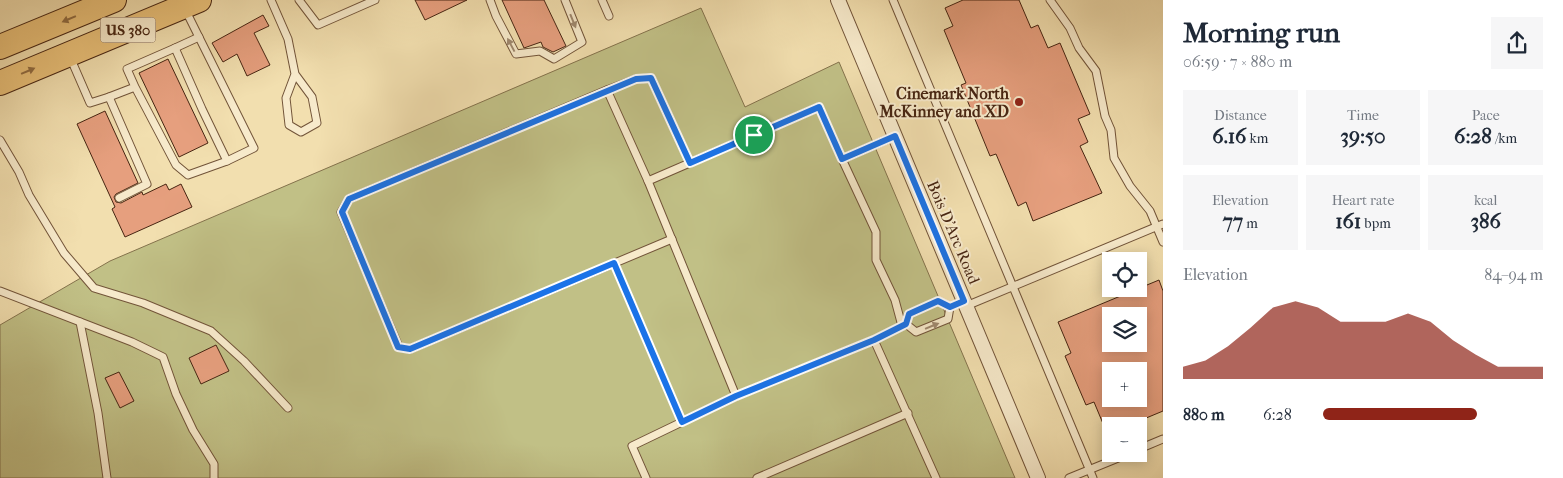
<!DOCTYPE html>
<html lang="en">
<head>
<meta charset="utf-8">
<style>
  body { margin:0; font-family:"IM FELL French Canon",serif; background:#f6f6f7; color:#1f2937; height:100vh; display:flex; flex-direction:column; font-size:19px; white-space:nowrap }
  * { box-sizing:border-box; margin:0 }
  p { font-size:16px; color:#747a83 }
  .icon { flex:none; width:28px; height:28px; fill:none; stroke:currentColor; stroke-width:2; stroke-linecap:round; stroke-linejoin:round }
  .map { position:relative; flex:1; overflow:hidden }
  .sheet { display:flex; flex-direction:column; background:#fff; width:400px }
  .sheet>* { flex:none }
  .tools { position:absolute; left:1102px; top:252px; display:grid; gap:10px }
  .tools a { display:grid; place-items:center; width:45px; height:45px; border-radius:0px; background:#fff; box-shadow:0 2px 12px #0003; font-size:25px }
  .pin { position:absolute; display:grid; place-items:center; width:42px; height:42px; color:#fff; margin:-21px; border:2px solid #fff; border-radius:50%; box-shadow:0 1px 5px #0007 }
  .round { display:grid; place-items:center; flex:none; width:52px; height:52px; border-radius:0px; background:#f6f6f7 }
  .head { display:flex; align-items:center; justify-content:space-between; height:85px; padding:0 20px }
  h1 { font-size:28px; font-weight:700; line-height:38px }
  .metrics { display:grid; grid-template-columns:repeat(3,1fr); gap:8px; height:85px; padding:5px 20px }
  .metrics div { display:grid; align-content:center; border-radius:0px; background:#f6f6f7; text-align:center }
  .metrics b { font-size:21px; font-weight:700 }
  .metrics small { font-size:14px; font-weight:400 }
  .metrics p { font-size:14px }
  .chart { height:140px; padding:10px 20px }
  .chart p { display:flex; justify-content:space-between }
  .chart svg { width:100%; height:90px; margin-top:5px; fill:#8f2418; opacity:.7 }
  ul { padding:0 20px; list-style:none; font-size:16px }
  li { display:grid; grid-template-columns:80px 60px 1fr; align-items:center; height:38px }
  li i { height:12px; border-radius:6px; background:#8f2418 }
  main { display:flex; flex:1; min-height:0 }
  .map>svg:first-child { display:block }
  .green { fill:#c1c086; stroke:#84724c }
  .building { fill:#e69f7e; stroke:#472512; fill-rule:evenodd }
  .lines { fill:none; stroke-linecap:round; stroke-linejoin:round }
  .service-casing { stroke:#725439; stroke-width:9 }
  .minor-casing { stroke:#725439; stroke-width:16 }
  .trunk-casing { stroke:#472512; stroke-width:26 }
  .service { stroke:#f7eacb; stroke-width:7 }
  .minor { stroke:#f7eacb; stroke-width:14 }
  .trunk { stroke:#e9c078; stroke-width:24 }
  .oneway { fill:#906b40 }
  .oneway2 { fill:#9f886e }
  .route-casing { stroke:#fff; stroke-width:10 }
  .route { stroke:#1a73e8; stroke-width:6 }
  .poi-dot { fill:#8f2418; stroke:#f7eacb; stroke-width:2 }
  .labels { text-anchor:middle; stroke-width:4; stroke-linejoin:round; paint-order:stroke }
  .shield { fill:#f7eacb; stroke:#7c604a; stroke-width:1 }
  .shield-label { font-size:15px; font-weight:bold; fill:#472512 }
  .poi-label { font-size:16px; font-weight:bold; fill:#472512; stroke:#f7eacb; text-anchor:end }
  .street-label { font-size:16px; fill:#472512; stroke:#f7eacb }
</style>
</head>
<body>
<main>
<div class="map">
<svg width="1163" height="478" viewBox="0 0 1163 478">
  <rect width="100%" height="100%" fill="#f2dfaf"/>
  <filter id="stains"><feTurbulence type="fractalNoise" baseFrequency=".004" numOctaves="4"/><feColorMatrix values="0 0 0 0 .2 0 0 0 0 .09 0 0 0 0 .02 0 0 0 .5 -.17"/></filter>
  <radialGradient id="worn" r=".72"><stop offset=".6" stop-color="#630" stop-opacity="0"/><stop offset="1" stop-color="#630" stop-opacity=".3"/></radialGradient>
  <path class="green" d="M701 8 745 107 839 62 1015 478H0V325L110 261Z"/>
  <g class="building">
    <path d="M415 0H467L425 20Z"/>
    <path d="M502 0H544L566 46 553 52 543 47 541 42 524 48Z"/>
    <path d="M963 0H1019L1031 28 1038 25 1048 48 1060 43 1090 114 1078 119 1088 142 1080 146 1102 193 1033 221 1026 202 1018 206 996 154 990 156 961 85 966 83 944 30 953 26 945 8Z"/>
    <path d="M263 15 269 26 254 33 270 65 247 76 237 54 223 62 212 43Z"/>
    <path d="M168 59 208 143 179 157 139 73Z"/>
    <path d="M105 111 138 183 116 194 114 197 116 202 121 203 142 192 143 195 166 184 169 190 181 184 192 207 125 237 112 209 115 207 77 124Z"/>
    <path d="M1159 280 1163 291V411L1127 426H1104L1094 402 1086 405 1065 356 1071 353 1058 322ZM1111 316H1139V344H1111ZM1111 371H1139V399H1111Z"/>
    <path d="M216 345 229 371 201 384 189 358Z"/>
    <path d="M119 372 134 401 120 408 105 378Z"/>
  </g>
  <g class="lines">
    <defs>
      <g id="service">
        <path d="M271 0 288 39 295 74 312 97 317 123 301 132 289 125 286 98 295 74"/>
        <path d="M299 0 318 25 375 0"/>
        <path d="M490 0 496 16 516 54 540 51 554 59 582 42 565 0"/>
        <path d="M602 0 609 16"/>
        <path d="M893 0 1093 478"/>
        <path d="M1050 0 1070 28 1079 48 1096 71 1105 116 1111 130 1114 158 1130 186 1150 211 1163 242"/>
        <path d="M185 9 254 148 227 161"/>
        <path d="M175 48 199 37"/>
        <path d="M70 57 90 103 109 97 147 184 119 198"/>
        <path d="M607 90 636 79 651 78 690 163"/>
        <path d="M109 97 135 87 127 69 175 48 202 109 227 161 188 175 176 165 135 87"/>
        <path d="M0 140 19 172 29 195 64 253 94 288 143 303 211 331 244 361 288 408"/>
        <path d="M842 159 876 232V260L895 300 902 326 874 340"/>
        <path d="M648 181 607 90 349 199 341 212 399 347 410 349 672 239"/>
        <path d="M614 263 682 422"/>
        <path d="M0 291 132 342 163 357 176 394 193 430 214 464V478"/>
        <path d="M966 306 1163 224"/>
        <path d="M80 322 98 413 107 478"/>
        <path d="M906 324 916 332 948 319 950 307"/>
        <path d="M902 326 906 324 909 314 938 301 950 307"/>
        <path d="M736 396 648 181 819 107 842 159 895 136"/>
        <path d="M1139 449 1163 439"/>
        <path d="M646 478 632 446 736 396 874 340 936 478"/>
        <path d="M757 478 908 413"/>
        <path d="M1069 478 1128 454"/>
      </g>
      <path id="minor" d="M838 0 1038 478"/>
      <g id="trunk">
        <path d="M0 47 114 0"/>
        <path d="M0 83 199 0"/>
      </g>
    </defs>
    <use href="#service" class="service-casing"/>
    <use href="#minor" class="minor-casing"/>
    <use href="#trunk" class="trunk-casing"/>
    <use href="#service" class="service"/>
    <use href="#minor" class="minor"/>
    <use href="#trunk" class="trunk"/>
  </g>
  <defs><path id="oneway-solid" d="M-6-.8H1V-3.2L6.5 0L1 3.2V.8H-6Z" transform="scale(1.25)"/></defs>
  <g class="oneway">
    <use href="#oneway-solid" transform="translate(69 19) rotate(157)"/>
    <use href="#oneway-solid" transform="translate(28 71) rotate(-23)"/>
  </g>
  <g class="oneway2">
    <use href="#oneway-solid" transform="translate(573 21) rotate(68)"/>
    <use href="#oneway-solid" transform="translate(511 45) rotate(-118)"/>
    <use href="#oneway-solid" transform="translate(932 326) rotate(-22)"/>
  </g>
  <g class="lines">
    <defs>
      <path id="route" d="M651 78 690 163 819 107 842 159 895 136 964 301 950 307 938 301 909 314 906 324 874 340 736 396 682 422 614 263 410 349 398 347 342 212 349 199 636 79Z"/>
    </defs>
    <use href="#route" class="route-casing"/>
    <use href="#route" class="route"/>
  </g>
  <circle class="poi-dot" cx="1019" cy="102" r="5"/>
  <g class="labels">
    <rect class="shield" x="100.5" y="17.5" width="55" height="25" rx="4"/>
    <g class="shield-label">
      <text x="128" y="35">US 380</text>
    </g>
    <g class="poi-label">
      <text x="1009" y="99">Cinemark North<tspan x="1009" dy="18">McKinney and XD</tspan></text>
    </g>
    <g class="street-label">
      <text transform="translate(954 232) rotate(67)" y="6">Bois D'Arc Road</text>
    </g>
  </g>
  <rect width="100%" height="100%" filter="url(#stains)"/>
  <rect width="100%" height="100%" fill="url(#worn)"/>
</svg>
<div class="tools">
<a><svg class="icon" aria-label="locate" viewBox="0 0 24 24"><circle cx="12" cy="12" r="6"/><path d="M12 2v4M12 18v4M2 12h4M18 12h4"/></svg></a>
<a><svg class="icon" aria-label="layers" viewBox="0 0 24 24"><path d="M12 4l9 5-9 5-9-5zM3 14l9 5 9-5"/></svg></a>
<a>+</a>
<a>−</a>
</div>
<div class="pin" style="left:754px;top:135px;background:#1e9e55"><svg class="icon" aria-label="arrive" viewBox="0 0 24 24"><path d="M6 21V4h12l-3 4 3 4H6"/></svg></div>
</div>
<section class="sheet">
<div class="head"><div><h1>Morning run</h1><p>06:59 · 7 × 880 m</p></div><a class="round"><svg class="icon" aria-label="share" viewBox="0 0 24 24"><path d="M12 15V3M7 8l5-5 5 5M5 13v7h14v-7"/></svg></a></div>
<div class="metrics">
<div><p>Distance</p><b>6.16<small> km</small></b></div>
<div><p>Time</p><b>39:50</b></div>
<div><p>Pace</p><b>6:28<small> /km</small></b></div>
</div>
<div class="metrics">
<div><p>Elevation</p><b>77<small> m</small></b></div>
<div><p>Heart rate</p><b>161<small> bpm</small></b></div>
<div><p>kcal</p><b>386</b></div>
</div>
<div class="chart"><p><span>Elevation</span>84–94 m</p>
<svg viewBox="0 0 160 44" preserveAspectRatio="none"><path d="M0 44V38L10 35L20 28L30 19L40 9L50 6L60 9L70 16L80 16L90 16L100 12L110 16L120 25L130 32L140 38L150 38L160 38V44z"/></svg>
</div>
<ul>
<li><b>880 m</b>6:28<i style="width:70%"></i></li>
</ul>
</section>
</main>
</body>
</html>
